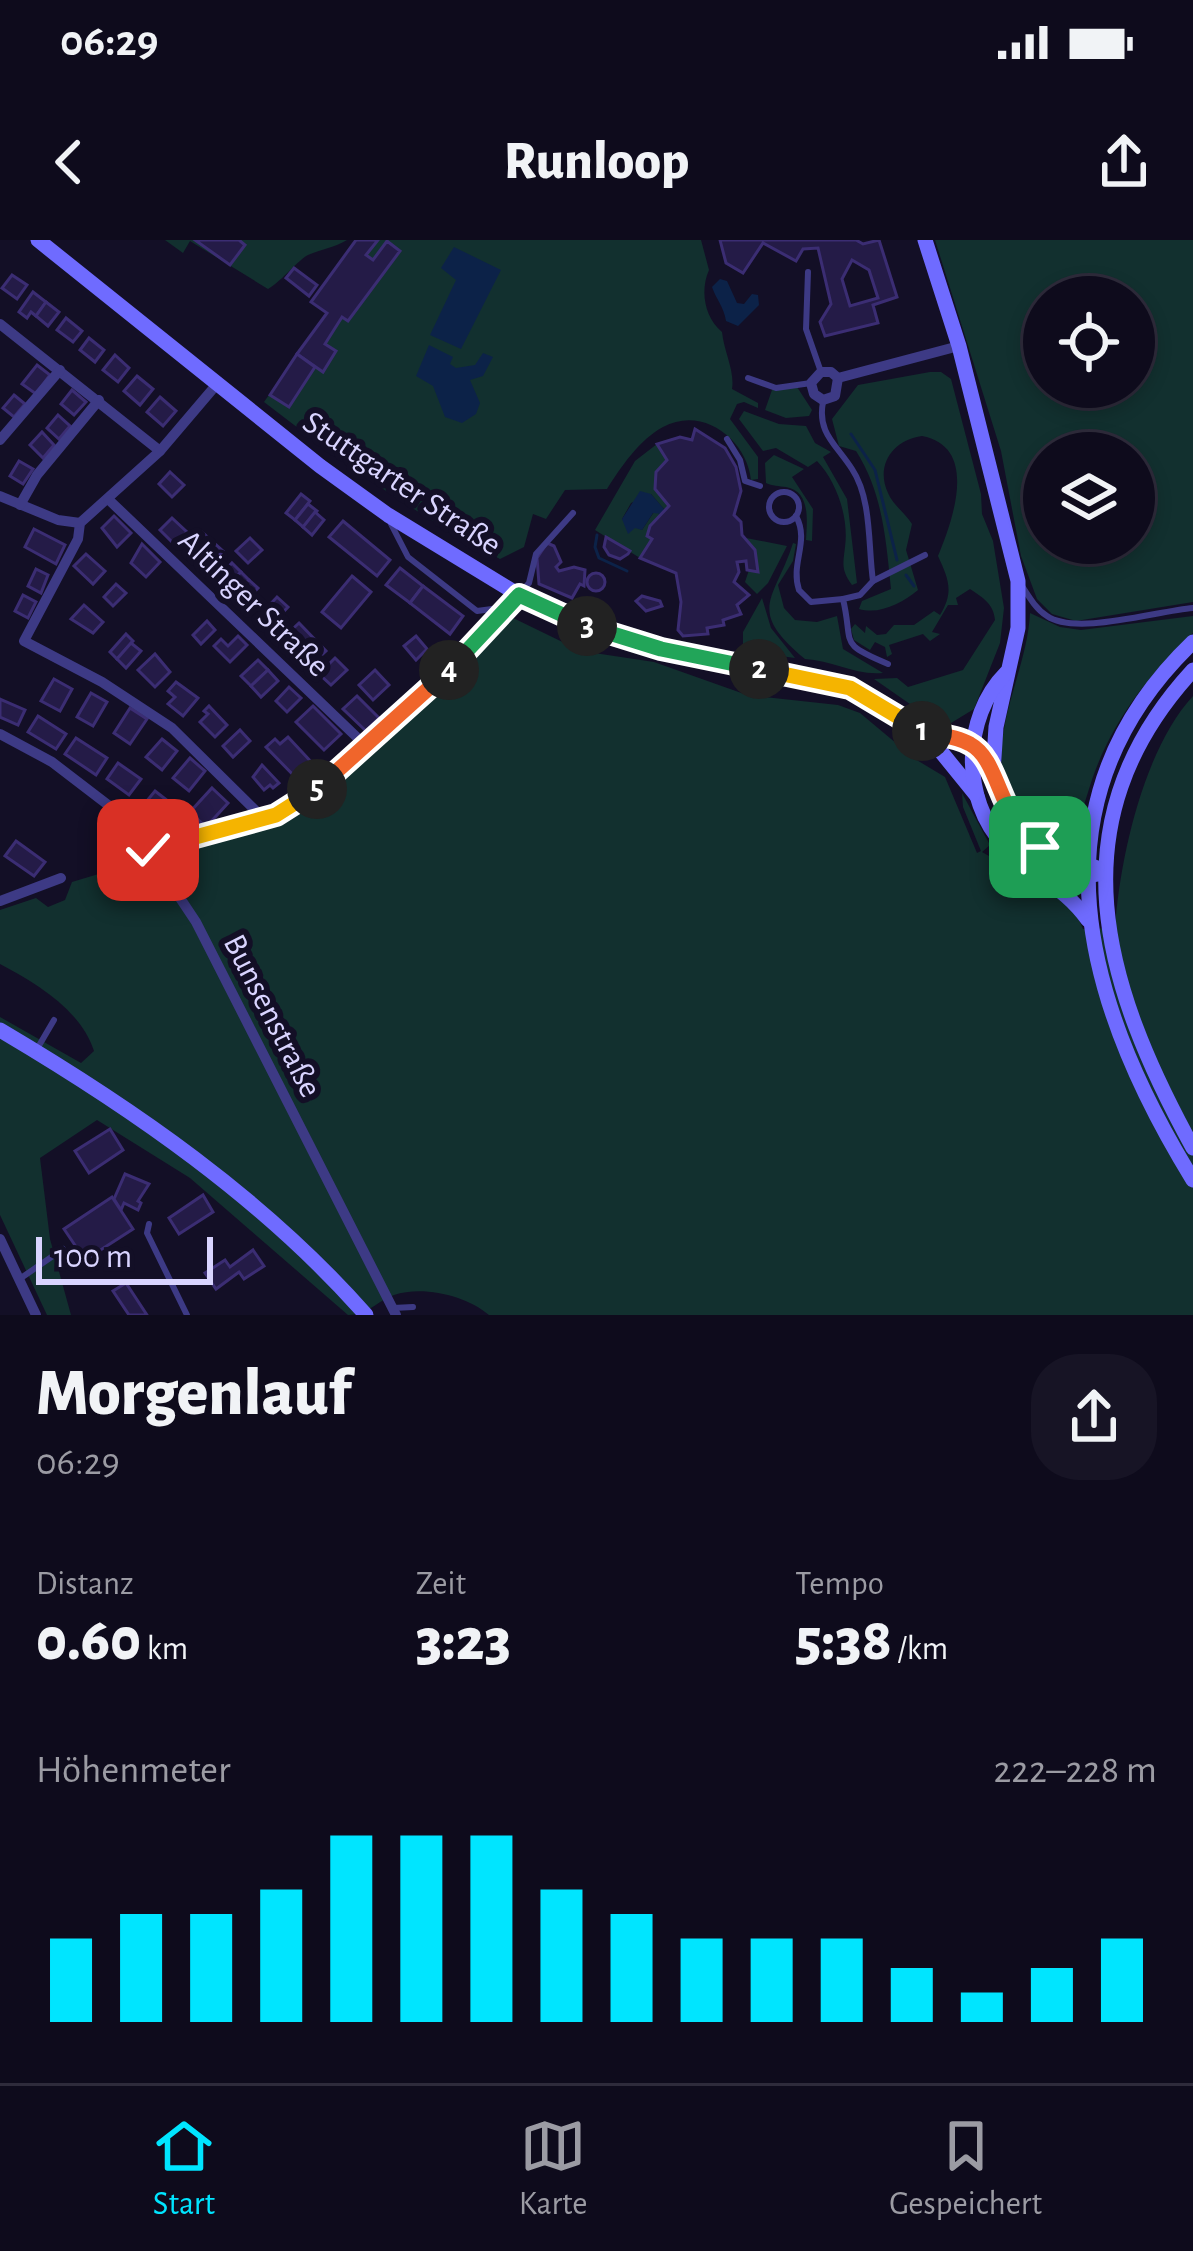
<!DOCTYPE html>
<html lang="de">
<head>
<meta charset="utf-8">
<style>
  body { margin:0; font-family:"Alegreya Sans",sans-serif; background:#171425; color:#f1f3f6; height:100vh; display:flex; flex-direction:column; font-size:45px; white-space:nowrap }
  * { box-sizing:border-box; margin:0 }
  p { font-size:39px; color:#9b9ba3 }
  .icon { flex:none; width:66px; height:66px; fill:none; stroke:currentColor; stroke-width:2; stroke-linecap:round; stroke-linejoin:round }
  .map { position:relative; height:1075px; overflow:hidden }
  .drawer { display:flex; flex-direction:column; background:#0e0b1c; flex:1 }
  .drawer>* { flex:none }
  .fabs { position:absolute; left:1023px; top:36px; display:grid; gap:24px }
  .fabs a { display:grid; place-items:center; width:132px; height:132px; border-radius:50%; background:#0e0b1c; box-shadow:0 6px 18px #0003,0 0 0 3px #2e2b3b; font-size:60px }
  .scale { position:absolute; left:36px; bottom:30px; width:177px; box-sizing:border-box; padding-left:12px; border:6px solid #d9d4ff; border-top:0; font-size:33px; line-height:42px; white-space:nowrap; color:#d9d4ff; -webkit-text-stroke:9px #130f26; paint-order:stroke }
  .pin { position:absolute; display:grid; place-items:center; width:102px; height:102px; color:#fff; margin:-51px; border-radius:24px; box-shadow:0 6px 18px #0006 }
  .km { position:absolute; width:60px; height:60px; margin:-30px; border-radius:50%; background:#222; color:#fff; font-size:33px; line-height:60px; text-align:center }
  .round { display:grid; place-items:center; flex:none; width:126px; height:126px; border-radius:48px; background:#171425 }
  .summary { display:flex; align-items:center; justify-content:space-between; height:204px; padding:0 36px }
  h1 { font-size:66px; font-weight:800; line-height:90px }
  .figures { display:grid; grid-template-columns:repeat(3,1fr); gap:18px; height:204px; padding:12px 36px }
  .figures div { display:grid; align-content:center }
  .figures b { font-size:60px; font-weight:800 }
  .figures small { font-size:33px; font-weight:400 }
  .figures p { font-size:33px }
  .chart { height:336px; padding:24px 36px }
  .chart p { display:flex; justify-content:space-between }
  .chart svg { width:100%; height:216px; margin-top:12px; stroke:#00e5ff; stroke-width:6 }
  .status { display:flex; justify-content:space-between; align-items:center; height:84px; padding:0 60px; background:#0e0b1c; direction:ltr }
  .status svg { height:33px; fill:currentColor }
  header { display:flex; justify-content:space-between; align-items:center; height:156px; padding:0 36px; background:#0e0b1c; font-size:54px; font-weight:800 }
  .dock { display:flex; justify-content:space-around; align-items:center; height:168px; border-top:3px solid #2e2b3b; background:#0e0b1c; font-size:33px; color:#9b9ba3 }
  .dock a { display:grid; justify-items:center; gap:6px }
  .dock .current { color:#00e5ff }
  .map>svg:first-child { display:block }
  .green { fill:#12302f; fill-rule:evenodd }
  .water { fill:#0c2248 }
  .lines { fill:none; stroke-linecap:round; stroke-linejoin:round }
  .stream { stroke:#0c2248; stroke-width:3 }
  .building { fill:#241b47; stroke:#3b2d73; stroke-width:3; fill-rule:evenodd }
  .lane { stroke:#3d3a85; stroke-width:6 }
  .street { stroke:#3d3a85; stroke-width:10 }
  .secondary { stroke:#6f6bff; stroke-width:15 }
  .split-1-casing { stroke:#fff; stroke-width:24 }
  .split-2-casing { stroke:#fff; stroke-width:24 }
  .split-3-casing { stroke:#fff; stroke-width:24 }
  .split-4-casing { stroke:#fff; stroke-width:24 }
  .split-5-casing { stroke:#fff; stroke-width:24 }
  .split-6-casing { stroke:#fff; stroke-width:24 }
  .split-1 { stroke:#f0652b; stroke-width:15 }
  .split-2 { stroke:#f5b400; stroke-width:15 }
  .split-3 { stroke:#22a559; stroke-width:15 }
  .split-4 { stroke:#22a559; stroke-width:15 }
  .split-5 { stroke:#f0652b; stroke-width:15 }
  .split-6 { stroke:#f5b400; stroke-width:15 }
  .labels { text-anchor:middle; stroke-width:12; stroke-linejoin:round; paint-order:stroke }
  .street-label { font-size:33px; fill:#d9d4ff; stroke:#130f26 }
</style>
</head>
<body>
<div class="status"><b>06:29</b><svg viewBox="0 0 49 12"><path d="M0 12V9h3v3zM5 12V6h3v6zM10 12V3h3v9zM15 12V0h3v12zM26 1h20v11H26zM47 4h2v5h-2z"/></svg></div>
<header><svg class="icon" aria-label="back" viewBox="0 0 24 24"><path d="M15 5l-7 7 7 7"/></svg>Runloop<svg class="icon" aria-label="share" viewBox="0 0 24 24"><path d="M12 15V3M7 8l5-5 5 5M5 13v7h14v-7"/></svg></header>
<div class="map">
<svg width="1193" height="1075" viewBox="0 0 1193 1075">
  <rect width="100%" height="100%" fill="#130f26"/>
  <g class="green">
    <path d="M165 0H347C333 8 322 9 308 15 298 20 283 40 268 49L190 1 183 13Z"/>
    <path d="M356 0H701L709 30C700 50 704 77 722 92 724 112 735 131 732 149L758 163V168L744 162 737 164 730 179 758 217V239L751 240C747 200 703 165 663 187 639 200 621 227 607 249L565 250 546 279 533 274 524 307 500 319C416 275 340 221 264 162L326 73 311 62Z"/>
    <path d="M935 0H1193V362L1076 381 1052 374 1037 359 1021 316 1001 211ZM1044 57H1134V147H1044ZM1044 213H1134V303H1044Z"/>
    <path d="M930 132H941L951 139 981 254 982 274 993 301 1004 368 1000 403 974 469 951 483 920 471 874 439 897 438 908 447 963 430 995 380C994 364 982 357 970 349L956 358 958 365H948L932 392 940 394 930 401 923 394 889 405 892 414 887 417 885 407 875 402 870 410 854 400 851 389 855 384 865 393 866 386 877 395 886 394 894 385H914L934 371 940 375C954 352 949 340 938 316 952 282 980 207 922 196 893 200 875 225 888 253 893 265 905 273 912 284L906 310 918 350C902 363 880 375 859 369L862 361 891 349C886 301 883 253 856 211L839 206 832 179 858 145Z"/>
    <path d="M797 147 812 170 809 176 786 178 765 170 772 150Z"/>
    <path d="M744 171 779 184 806 186 815 203 831 212 823 217 847 259 857 343 852 345C841 330 843 324 845 307 849 278 837 242 817 221L808 227 776 208 763 211 739 179Z"/>
    <path d="M657 204 667 220 656 232 655 249 669 266 664 269 651 254 631 263 622 279 642 290 654 272 662 274 647 296 652 299 640 318 595 290 635 221Z"/>
    <path d="M774 215 804 229 792 237 813 269 812 301 806 300C807 282 811 251 786 247 779 246 772 246 766 243L765 223Z"/>
    <path d="M746 298 787 306 768 343 757 354 745 342 749 330 758 331 755 310Z"/>
    <path d="M793 303 796 304 793 321 778 345 784 368 795 380 817 382 837 376 843 409 883 433C856 436 832 420 805 419 745 369 775 360 793 303Z"/>
    <path d="M762 358 771 388 795 418 743 411V392Z"/>
    <path d="M1030 373 1060 387 1081 390 1193 376V393C1150 433 1114 479 1094 534 1085 558 1082 586 1059 600 1041 601 1030 592 1020 578 974 511 1027 441 1030 373Z"/>
    <path d="M505 374 581 411 654 422 747 455 838 465 860 473 915 519 945 537 977 613 981 611 963 567 962 553 990 605 982 612C1019 634 1067 646 1083 689L1115 688C1120 617 1144 509 1193 456V1075H489C467 1056 423 1045 394 1055 377 1061 368 1075 348 1075L190 938 97 880 40 918 50 999 71 1075H47L0 975V777L81 823 94 811C81 770 36 743 0 724V670L36 658 48 667 65 660 72 642 291 576 317 559 473 419Z"/>
  </g>
  <g class="water">
    <path d="M454 7 501 30 461 109 430 95 456 40 441 28Z"/>
    <path d="M720 39 727 41 737 63 744 64 752 54 758 55 759 65 738 86 726 81C724 67 716 59 712 47Z"/>
    <path d="M429 105 453 117 450 124 456 128 475 125 483 113 493 117 483 136 470 140 480 163 476 174 462 183 445 177 433 146 416 136Z"/>
    <path d="M640 251 651 254 664 269 662 274 653 273 642 290 635 288 628 294 622 279Z"/>
  </g>
  <g class="lines">
    <g class="stream">
      <path d="M851 194 875 230 897 320"/>
      <path d="M597 295 595 307 599 318 627 331"/>
      <path d="M906 335 914 346"/>
    </g>
  </g>
  <g class="building">
    <path d="M195 0H239L245 5 230 25Z"/>
    <path d="M356 0H378L366 15 373 20 387 1 400 11 348 81 342 77 325 104 336 111 323 132 297 114 327 73 311 62Z"/>
    <path d="M720 0H856L863 4 879 0 897 57 873 65 878 83 825 96 820 82 831 64 818 8 803 9 796 21 763 3 743 33 726 23ZM852 20 869 30 878 58 850 66 842 39Z"/>
    <path d="M294 28 317 45 309 56 286 38Z"/>
    <path d="M12 35 27 45 17 59 2 48Z"/>
    <path d="M33 52 46 62 36 76 31 72 27 78 19 72Z"/>
    <path d="M46 62 59 72 48 86 36 76Z"/>
    <path d="M66 78 82 91 73 102 57 90Z"/>
    <path d="M89 98 104 110 95 122 80 110Z"/>
    <path d="M297 114 315 127 289 167 270 155Z"/>
    <path d="M115 115 129 128 118 142 103 130Z"/>
    <path d="M37 125 50 135 36 154 22 144Z"/>
    <path d="M137 136 153 149 140 165 124 151Z"/>
    <path d="M72 150 86 162 74 175 61 164Z"/>
    <path d="M14 155 25 164 14 177 3 168Z"/>
    <path d="M160 157 176 171 163 186 147 172Z"/>
    <path d="M58 175 70 186 59 199 47 188Z"/>
    <path d="M695 189 725 208 736 227 741 251 734 275 741 282 742 295 755 310 758 332 747 330 746 321 737 322 739 332 734 342 749 355 737 365 741 374 723 380 724 385 707 388 708 394 683 396 678 390 681 362 676 333 640 318 652 299 647 296 650 286 669 266 655 249 656 232 667 220 657 204 680 197 692 200Z"/>
    <path d="M42 192 54 205 43 218 30 205Z"/>
    <path d="M19 221 33 229 23 244 10 236Z"/>
    <path d="M170 232 184 245 172 257 159 244Z"/>
    <path d="M301 254 310 261 295 280 286 273Z"/>
    <path d="M308 264 317 271 303 287 295 280Z"/>
    <path d="M315 272 324 280 312 295 303 287Z"/>
    <path d="M114 276 131 293 117 307 102 288Z"/>
    <path d="M172 278 187 292 174 304 160 290Z"/>
    <path d="M343 281 390 320 377 336 329 297Z"/>
    <path d="M34 289 65 305 56 324 25 307Z"/>
    <path d="M202 292 223 311 211 323 204 316 209 311 202 303 195 308 191 304Z"/>
    <path d="M606 297 630 311 628 314 620 319 609 315 604 307Z"/>
    <path d="M250 298 262 310 248 323 236 311Z"/>
    <path d="M547 303 554 306 561 322 556 327 559 331 574 327 585 330 584 346 580 344 572 358 539 344 537 318Z"/>
    <path d="M142 304 160 322 146 337 131 323Z"/>
    <path d="M86 314 105 331 93 344 74 326Z"/>
    <path d="M232 323 241 332 227 346 219 337Z"/>
    <path d="M400 328 423 346 410 363 386 345Z"/>
    <path d="M36 329 48 335 41 353 28 346Z"/>
    <path d="M241 332 249 340 236 354 227 346Z"/>
    <circle cx="596" cy="342" r="9"/>
    <path d="M352 336 371 352 341 388 322 372Z"/>
    <path d="M249 340 258 348 245 362 236 354Z"/>
    <path d="M116 344 126 353 113 366 104 357Z"/>
    <path d="M423 346 463 376 450 394 410 363Z"/>
    <path d="M23 355 36 362 28 378 15 371Z"/>
    <path d="M642 356 660 361 662 366 646 371 636 361Z"/>
    <path d="M277 357 288 367 273 383 262 373Z"/>
    <path d="M84 365 103 382 93 393 71 379Z"/>
    <path d="M207 381 215 390 201 404 193 395Z"/>
    <path d="M299 383 326 411 310 426 283 398Z"/>
    <path d="M126 394 133 401 117 419 110 412Z"/>
    <path d="M238 396 247 405 230 422 214 406 221 399 228 406Z"/>
    <path d="M416 396 427 409 416 420 404 406Z"/>
    <path d="M131 403 141 411 126 428 117 419Z"/>
    <path d="M155 414 170 432 155 447 138 430Z"/>
    <path d="M335 418 347 430 331 445 319 434Z"/>
    <path d="M258 420 268 430 251 446 241 436Z"/>
    <path d="M268 430 278 441 261 457 251 446Z"/>
    <path d="M375 430 389 445 373 460 359 445Z"/>
    <path d="M54 439 72 449 60 471 41 461Z"/>
    <path d="M176 442 198 458 183 476 168 464 175 457 168 451Z"/>
    <path d="M289 447 301 458 287 472 276 461Z"/>
    <path d="M91 453 107 462 93 486 77 477Z"/>
    <path d="M357 456 379 478 366 491 343 469Z"/>
    <path d="M0 459 25 470 18 485 0 477Z"/>
    <path d="M209 466 227 485 215 497 200 482 208 474 204 471Z"/>
    <path d="M313 466 341 494 324 510 296 482Z"/>
    <path d="M130 468 147 479 130 504 114 493Z"/>
    <path d="M38 476 66 494 56 509 28 492Z"/>
    <path d="M240 490 250 501 233 517 223 506Z"/>
    <path d="M288 497 315 526 299 541 266 507 275 499 280 504Z"/>
    <path d="M76 498 107 518 96 535 65 514Z"/>
    <path d="M162 499 177 511 162 530 146 517Z"/>
    <path d="M190 518 205 531 189 551 173 538Z"/>
    <path d="M118 523 141 539 129 555 107 539Z"/>
    <path d="M262 525 279 543 273 548 270 545 264 550 253 537Z"/>
    <path d="M212 548 228 563 206 587 190 572Z"/>
    <path d="M155 551 177 568 163 586 141 568Z"/>
    <path d="M16 601 45 622 34 636 5 616Z"/>
    <path d="M110 889 123 910 89 933 75 911Z"/>
    <path d="M125 934 149 944 138 961 141 963 138 970 124 963 121 970 114 959Z"/>
    <path d="M203 955 213 972 179 994 169 978Z"/>
    <path d="M112 957 133 989 85 1020 64 989Z"/>
    <path d="M253 1010 264 1026 244 1039 239 1032 216 1049 205 1033 225 1020 230 1027Z"/>
    <path d="M126 1043 147 1075H129L113 1051Z"/>
  </g>
  <g class="lines">
    <g class="lane">
      <path d="M808 32 806 89 821 132"/>
      <path d="M748 138 776 148 811 143"/>
      <path d="M823 162C817 193 836 204 852 229 872 259 868 306 873 341L860 355 843 359C854 405 837 403 888 424"/>
      <path d="M727 199 740 220 745 241 760 246"/>
      <circle cx="784" cy="267" r="15"/>
      <path d="M796 276C810 302 790 323 799 350L811 362 843 359"/>
      <path d="M391 284 408 317 477 371 507 367"/>
      <path d="M873 341 925 315"/>
      <path d="M1022 346C1029 357 1036 369 1047 376 1076 396 1156 371 1193 368"/>
      <path d="M521 352 529 343 536 314 573 273"/>
      <path d="M37 809 54 780"/>
      <path d="M149 984 147 993 187 1075"/>
      <path d="M21 1038 63 1009"/>
      <path d="M393 1068 413 1067"/>
    </g>
    <g class="street">
      <path d="M0 84 160 211"/>
      <path d="M838 138 835 156 823 160 814 154 811 143 821 132H831L838 138 959 106"/>
      <path d="M217 144 160 211 80 283 78 299 24 401 102 442 172 488 262 577"/>
      <path d="M0 200 60 130"/>
      <path d="M0 256 58 280 80 283"/>
      <path d="M108 259 365 505"/>
      <path d="M20 265 37 235 99 160"/>
      <path d="M0 494 52 522 112 568 148 610 196 682 396 1075"/>
      <path d="M148 610 276 575 301 562 466 414 519 355"/>
      <path d="M0 661 61 638"/>
      <path d="M0 999 36 1075"/>
    </g>
    <g class="secondary">
      <path d="M38 0 320 226 388 275 519 355 597 389 661 409 850 447 884 466 938 508 977 556"/>
      <path d="M925 0 959 106 1018 341V388L996 487 993 533"/>
      <path d="M1193 402C1024 564 1086 766 1193 940"/>
      <path d="M1193 430C1052 583 1104 746 1193 908"/>
      <path d="M1006 433C962 477 961 560 1004 605 1031 634 1065 647 1088 680"/>
      <path d="M920 490C935 494 952 497 967 503 999 516 998 566 1020 590 1041 613 1069 617 1097 628"/>
      <path d="M1049 612 1075 599 1093 577"/>
      <path d="M1044 631 1080 637 1097 634"/>
      <path d="M0 790C132 868 264 959 366 1075"/>
    </g>
  </g>
  <g class="lines">
    <defs>
      <path id="split-1" d="M922 491C937 495 957 496 970 504 1001 521 997 578 1040 607"/>
      <path id="split-2" d="M759 429 850 448 922 491"/>
      <path id="split-3" d="M587 386 661 409 759 429"/>
      <path id="split-4" d="M449 430 519 355 587 386"/>
      <path id="split-5" d="M317 549 449 430"/>
      <path id="split-6" d="M148 610 276 575 317 549"/>
    </defs>
    <use href="#split-1" class="split-1-casing"/>
    <use href="#split-2" class="split-2-casing"/>
    <use href="#split-3" class="split-3-casing"/>
    <use href="#split-4" class="split-4-casing"/>
    <use href="#split-5" class="split-5-casing"/>
    <use href="#split-6" class="split-6-casing"/>
    <use href="#split-1" class="split-1"/>
    <use href="#split-2" class="split-2"/>
    <use href="#split-3" class="split-3"/>
    <use href="#split-4" class="split-4"/>
    <use href="#split-5" class="split-5"/>
    <use href="#split-6" class="split-6"/>
  </g>
  <g class="labels">
    <g class="street-label">
      <text transform="translate(403 242) rotate(34)" y="12">Stuttgarter Straße</text>
      <text transform="translate(255 362) rotate(44)" y="12">Altinger Straße</text>
      <text transform="translate(274 775) rotate(63)" y="12">Bunsenstraße</text>
    </g>
  </g>
</svg>
<div class="fabs">
<a><svg class="icon" aria-label="locate" viewBox="0 0 24 24"><circle cx="12" cy="12" r="6"/><path d="M12 2v4M12 18v4M2 12h4M18 12h4"/></svg></a>
<a><svg class="icon" aria-label="layers" viewBox="0 0 24 24"><path d="M12 4l9 5-9 5-9-5zM3 14l9 5 9-5"/></svg></a>
</div>
<div class="scale">100 m</div>
<div class="pin" style="left:1040px;top:607px;background:#1e9e55"><svg class="icon" aria-label="arrive" viewBox="0 0 24 24"><path d="M6 21V4h12l-3 4 3 4H6"/></svg></div>
<div class="pin" style="left:148px;top:610px;background:#d93025"><svg class="icon" aria-label="check" viewBox="0 0 24 24"><path d="M5 12l5 5 9-10"/></svg></div>
<b class="km" style="left:922px;top:491px">1</b>
<b class="km" style="left:759px;top:429px">2</b>
<b class="km" style="left:587px;top:386px">3</b>
<b class="km" style="left:449px;top:430px">4</b>
<b class="km" style="left:317px;top:549px">5</b>
</div>
<section class="drawer">
<div class="summary"><div><h1>Morgenlauf</h1><p>06:29</p></div><a class="round"><svg class="icon" aria-label="share" viewBox="0 0 24 24"><path d="M12 15V3M7 8l5-5 5 5M5 13v7h14v-7"/></svg></a></div>
<div class="figures">
<div><p>Distanz</p><b>0.60<small> km</small></b></div>
<div><p>Zeit</p><b>3:23</b></div>
<div><p>Tempo</p><b>5:38<small> /km</small></b></div>
</div>
<div class="chart"><p><span>Höhenmeter</span>222–228 m</p>
<svg viewBox="0 0 160 44" preserveAspectRatio="none"><path d="M5 44V27M15 44V22M25 44V22M35 44V17M45 44V6M55 44V6M65 44V6M75 44V17M85 44V22M95 44V27M105 44V27M115 44V27M125 44V33M135 44V38M145 44V33M155 44V27"/></svg>
</div>
</section>
<nav class="dock">
<a class="current"><svg class="icon" aria-label="home" viewBox="0 0 24 24"><path d="M3 11l9-7 9 7M6 9v11h12V9"/></svg>Start</a>
<a><svg class="icon" aria-label="map" viewBox="0 0 24 24"><path d="M3 6l6-2 6 2 6-2v14l-6 2-6-2-6 2zM9 4v14M15 6v14"/></svg>Karte</a>
<a><svg class="icon" aria-label="saved" viewBox="0 0 24 24"><path d="M7 4h10v16l-5-4-5 4z"/></svg>Gespeichert</a>
</nav>
</body>
</html>
